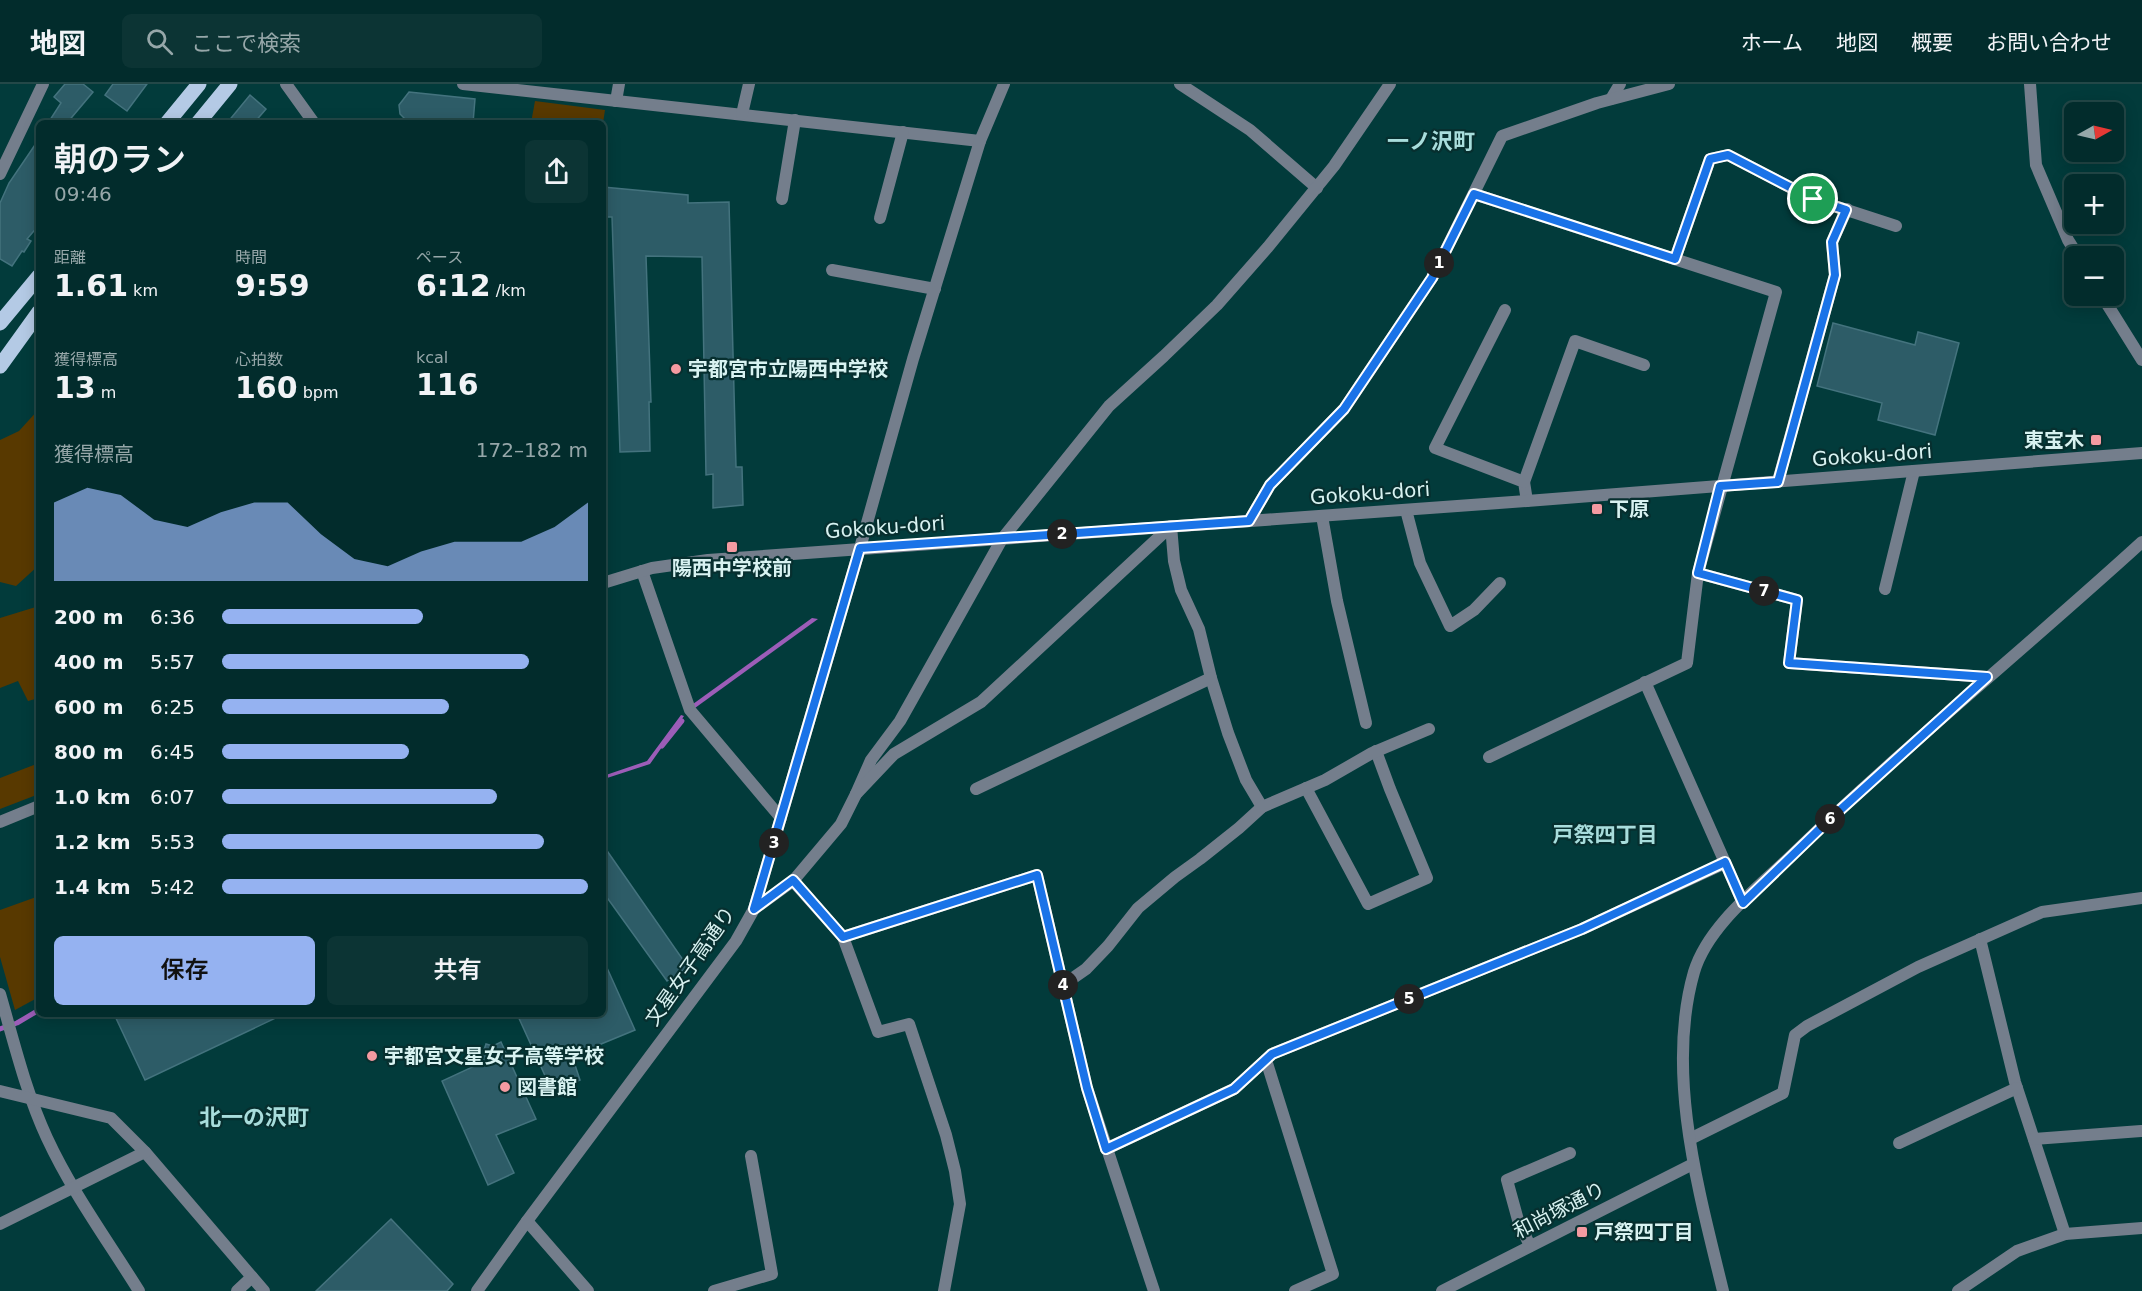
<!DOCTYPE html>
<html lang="ja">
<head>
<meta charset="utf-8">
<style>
  body { margin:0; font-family:"DejaVu Sans","Noto Sans JP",sans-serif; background:#0c3434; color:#f1f3f6; height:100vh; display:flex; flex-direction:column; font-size:22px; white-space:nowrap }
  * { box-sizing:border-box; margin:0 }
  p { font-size:20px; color:#96a7a9 }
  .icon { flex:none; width:33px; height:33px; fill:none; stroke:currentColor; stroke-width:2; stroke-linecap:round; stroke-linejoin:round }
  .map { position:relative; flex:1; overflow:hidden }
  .side { position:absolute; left:36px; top:36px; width:570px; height:897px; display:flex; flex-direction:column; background:#022c2c; border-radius:9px; box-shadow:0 3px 15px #0003,0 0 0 2px #234848 }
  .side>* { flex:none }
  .needle { width:39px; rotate:82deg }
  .tools { position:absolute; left:2064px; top:18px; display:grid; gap:12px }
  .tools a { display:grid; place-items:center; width:60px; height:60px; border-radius:9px; background:#022c2c; box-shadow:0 3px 15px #0003,0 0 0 2px #234848; font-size:30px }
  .pin { position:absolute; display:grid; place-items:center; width:51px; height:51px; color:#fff; margin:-26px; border:3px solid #fff; border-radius:50%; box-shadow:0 2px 6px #0007 }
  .km { position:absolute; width:30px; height:30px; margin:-15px; border-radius:50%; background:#222; color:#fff; font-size:16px; line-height:30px; text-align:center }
  .round { display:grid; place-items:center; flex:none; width:63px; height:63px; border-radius:9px; background:#0c3434 }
  .overview { display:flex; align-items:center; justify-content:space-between; height:102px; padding:0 18px }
  h1 { font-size:33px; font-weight:600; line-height:45px }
  .stats { display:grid; grid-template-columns:repeat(3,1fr); gap:9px; height:102px; padding:6px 18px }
  .stats div { display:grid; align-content:center }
  .stats b { font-size:30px; font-weight:600 }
  .stats small { font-size:16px; font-weight:400 }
  .stats p { font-size:16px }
  .chart { height:168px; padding:12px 18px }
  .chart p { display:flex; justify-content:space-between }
  .chart svg { width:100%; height:108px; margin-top:6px; fill:#95b2f1; opacity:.7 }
  .cta { display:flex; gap:12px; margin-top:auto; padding:12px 18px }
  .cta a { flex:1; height:69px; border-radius:9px; background:#95b2f1; color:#111; font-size:24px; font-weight:600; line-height:69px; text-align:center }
  .cta a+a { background:#0c3434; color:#f1f3f6 }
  ul { padding:0 18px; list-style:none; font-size:20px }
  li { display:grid; grid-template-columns:96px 72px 1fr; align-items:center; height:45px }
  li i { height:15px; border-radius:8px; background:#95b2f1 }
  header { display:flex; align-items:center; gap:36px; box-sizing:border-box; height:84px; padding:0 30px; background:#022c2c; border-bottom:2px solid #234848 }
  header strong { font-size:28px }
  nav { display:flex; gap:33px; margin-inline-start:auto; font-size:21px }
  .search { width:420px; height:54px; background:#0c3434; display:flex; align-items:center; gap:15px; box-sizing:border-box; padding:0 21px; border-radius:9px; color:#96a7a9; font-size:22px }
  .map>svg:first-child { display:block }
  .green { fill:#583900 }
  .water { fill:#9c5db8 }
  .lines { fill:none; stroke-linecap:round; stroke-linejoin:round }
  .stream { stroke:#9c5db8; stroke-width:5 }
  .building { fill:#2d5c67; stroke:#44737e; stroke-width:1.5 }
  .minor { stroke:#747e8c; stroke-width:12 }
  .tertiary { stroke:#747e8c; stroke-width:12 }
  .primary { stroke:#b4cae5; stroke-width:15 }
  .route-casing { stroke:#fff; stroke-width:12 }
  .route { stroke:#1a73e8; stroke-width:8 }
  .poi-dot { fill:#f49aa1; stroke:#072f2f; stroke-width:2 }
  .labels { text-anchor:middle; stroke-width:4.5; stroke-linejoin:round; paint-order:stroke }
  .poi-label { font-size:20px; font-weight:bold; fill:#d8f2f1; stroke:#072f2f; text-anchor:start }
  .street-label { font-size:20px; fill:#d8f2f1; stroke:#072f2f }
  .neighbourhood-label { font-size:21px; font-weight:bold; fill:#a8dddc; stroke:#072f2f }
  .quarter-label { font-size:22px; font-weight:bold; fill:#a8dddc; stroke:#072f2f }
</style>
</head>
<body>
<header>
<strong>地図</strong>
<div class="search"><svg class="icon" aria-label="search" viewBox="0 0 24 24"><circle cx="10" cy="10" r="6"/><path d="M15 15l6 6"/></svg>ここで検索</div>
<nav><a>ホーム</a><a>地図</a><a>概要</a><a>お問い合わせ</a></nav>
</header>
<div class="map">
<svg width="2142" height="1207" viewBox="0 0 2142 1207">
  <rect width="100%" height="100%" fill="#023b3b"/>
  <g class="green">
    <path d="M535 17 605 26 603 39H531Z"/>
    <path d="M39 325V481L16 502 0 498V356L19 347Z"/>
    <path d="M39 522V614L28 617 18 597 0 604V534Z"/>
    <path d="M39 679V710L0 725V694Z"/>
    <path d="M39 812V913L15 926 0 873V826Z"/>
  </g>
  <g class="water">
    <path d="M812 534 818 535 695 624 693 620Z"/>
    <path d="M681 631 684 632 650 680 604 695 603 692 647 677Z"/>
  </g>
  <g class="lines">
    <g class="stream">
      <path d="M662 662 682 637"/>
      <path d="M0 945 17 939 39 926"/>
    </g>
  </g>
  <g class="building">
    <path d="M65 0H83L93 8 67 39H48L61 19 54 13Z"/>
    <path d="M113 0H147L127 27 105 11Z"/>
    <path d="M409 8 475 15 473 39H409L400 30 399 21Z"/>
    <path d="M250 11 266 25 254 39H227Z"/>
    <path d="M39 55V141L27 155 31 157 24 168 22 167 12 182 0 175V119L9 99Z"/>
    <path d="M603 103 688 111V119L729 118 736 383H742L743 421 713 424V390L706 391 702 173 646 172 651 318H649L650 367 620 368 612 133H603Z"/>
    <path d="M1833 239 1915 261 1918 248 1959 259 1935 351 1878 336 1882 319 1817 302Z"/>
    <path d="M603 761 688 883 667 897 603 808Z"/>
    <path d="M603 875 635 946 572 972 580 996 552 1007 517 930H603Z"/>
    <path d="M114 930H284L145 996Z"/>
    <path d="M501 958 536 1035 496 1051 514 1089 488 1101 442 997 479 980 474 970 484 966 486 960 493 962Z"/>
    <path d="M391 1135 453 1200 447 1207H316Z"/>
  </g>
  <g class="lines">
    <g class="minor">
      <path d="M286 0 314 39"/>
      <path d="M463 0 980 57"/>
      <path d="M1180 0 1250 46 1317 104"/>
      <path d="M2030 0 2036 81 2068 156 2078 172"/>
      <path d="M1611 15 1620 0"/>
      <path d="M616 17 619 0"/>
      <path d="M742 30 749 0"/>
      <path d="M0 90 43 0"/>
      <path d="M1474 110 1776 208 1698 489 1687 579 1489 673"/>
      <path d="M782 115 795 36"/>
      <path d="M880 134 903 48"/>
      <path d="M1675 175 1710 75 1728 71 1813 115 1896 142"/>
      <path d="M832 186 935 205"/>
      <path d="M2102 212 2142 276"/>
      <path d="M1505 226 1435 364 1524 398 1527 417"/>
      <path d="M1778 397 1835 191 1832 158 1847 125"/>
      <path d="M1524 398 1575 257 1644 281"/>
      <path d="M1406 426 1420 479 1450 542 1474 526 1500 499"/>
      <path d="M1322 432 1337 517 1366 639"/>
      <path d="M1249 437 1270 401 1344 325 1432 194 1502 52 1597 19 1669 0"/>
      <path d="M1171 442 1174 477 1181 506 1199 545 1211 594 1228 649 1246 696 1262 723"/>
      <path d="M642 487 690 626 781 734"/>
      <path d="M1698 489 1797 516 1789 579 1987 593"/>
      <path d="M1885 505 1914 387"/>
      <path d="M1645 598 1743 819"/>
      <path d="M1306 704 1368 820 1427 794 1390 705 1376 667"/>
      <path d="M976 705 1211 594"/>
      <path d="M856 710 871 676 900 637 1002 455 1109 322 1164 272 1217 221 1268 163 1334 82 1390 0"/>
      <path d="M793 797 843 853 1037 791 1087 1004 1154 1207"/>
      <path d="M754 825 793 797 841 740 856 710 894 670 981 618 1171 442"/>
      <path d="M843 853 878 948 909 940 946 1051 955 1087 960 1120 944 1207"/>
      <path d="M1980 855 2015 998 2065 1150"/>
      <path d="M1063 901 1086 885 1108 862 1138 824 1175 793 1200 775 1239 744 1262 723 1325 696 1372 669 1429 645"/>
      <path d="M0 910C14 958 26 1009 47 1054 72 1108 108 1157 139 1207"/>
      <path d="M1266 976 1333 1190 1295 1207"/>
      <path d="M0 1007 111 1034 145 1068 264 1207"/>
      <path d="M1690 1055 1783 1009 1795 951 1807 942 1918 883 2042 828 2142 814"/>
      <path d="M2034 1055 2141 1047"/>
      <path d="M1899 1059 2017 1004"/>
      <path d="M1106 1065 1234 1005 1272 970 1582 845 1725 779"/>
      <path d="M527 1137 588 1207"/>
      <path d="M0 1140 145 1068"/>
      <path d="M1530 1162 1518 1136 1507 1096 1570 1069"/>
      <path d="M237 1207 252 1193"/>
      <path d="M714 1207 772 1190 751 1072"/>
      <path d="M1723 1207C1699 1108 1665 989 1694 888 1708 841 1760 802 1794 769 1906 661 2027 563 2142 458"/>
      <path d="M1958 1207 2017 1167 2065 1150 2142 1144"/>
    </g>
    <g class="tertiary">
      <path d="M603 499 652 484 708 476 1527 417 2142 369"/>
      <path d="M0 738 39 722"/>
      <path d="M477 1207 527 1137 736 857 754 825 860 464 913 275 980 57 1004 0"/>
      <path d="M1442 1207 1693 1080"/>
    </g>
    <g class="primary">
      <path d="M167 39 199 0"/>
      <path d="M198 39 230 0"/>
      <path d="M0 239 39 192"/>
      <path d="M0 282 39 228"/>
    </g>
  </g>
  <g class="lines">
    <defs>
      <path id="route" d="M1728 71 1813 115 1846 126 1832 158 1835 191 1778 398 1720 402 1698 489 1797 516 1789 579 1987 593 1828 737 1743 819 1725 778 1582 845 1272 970 1234 1005 1106 1065 1087 1004 1037 791 843 853 793 796 754 825 860 464 1249 437 1270 401 1344 325 1432 194 1474 110 1675 175 1710 75Z"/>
    </defs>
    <use href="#route" class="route-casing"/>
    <use href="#route" class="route"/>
  </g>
  <g class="poi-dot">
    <circle cx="676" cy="285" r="6"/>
    <rect x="2090" y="350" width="12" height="12" rx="3"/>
    <rect x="1591" y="419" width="12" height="12" rx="3"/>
    <rect x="726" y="457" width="12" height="12" rx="3"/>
    <circle cx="372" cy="972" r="6"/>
    <circle cx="505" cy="1003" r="6"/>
    <rect x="1576" y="1142" width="12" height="12" rx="3"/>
  </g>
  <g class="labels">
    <g class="poi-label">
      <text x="688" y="292">宇都宮市立陽西中学校</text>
      <text x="2084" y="363" text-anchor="end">東宝木</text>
      <text x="1609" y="432">下原</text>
      <text x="732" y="491" text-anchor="middle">陽西中学校前</text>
      <text x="384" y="979">宇都宮文星女子高等学校</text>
      <text x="517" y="1010">図書館</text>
      <text x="1594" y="1155">戸祭四丁目</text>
    </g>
    <g class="street-label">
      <text transform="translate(1872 371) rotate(-4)" y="7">Gokoku-dori</text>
      <text transform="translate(1370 409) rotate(-4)" y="7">Gokoku-dori</text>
      <text transform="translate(885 443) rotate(-4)" y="7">Gokoku-dori</text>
      <text transform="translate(690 882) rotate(-55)" y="7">文星女子高通り</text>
      <text transform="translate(1559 1126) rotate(-27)" y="7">和尚塚通り</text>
    </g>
    <g class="neighbourhood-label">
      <text x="1605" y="758">戸祭四丁目</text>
    </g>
    <g class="quarter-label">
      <text x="1431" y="65">一ノ沢町</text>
      <text x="254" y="1041">北一の沢町</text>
    </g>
  </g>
</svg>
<div class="tools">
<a><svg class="needle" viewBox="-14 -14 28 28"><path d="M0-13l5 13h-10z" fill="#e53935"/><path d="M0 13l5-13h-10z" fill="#96a7a9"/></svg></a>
<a>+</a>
<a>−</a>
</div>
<div class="pin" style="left:1813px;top:115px;background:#1e9e55"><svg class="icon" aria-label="arrive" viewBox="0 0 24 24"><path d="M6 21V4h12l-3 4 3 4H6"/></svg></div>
<b class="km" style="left:1439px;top:179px">1</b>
<b class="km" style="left:1062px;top:450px">2</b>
<b class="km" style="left:774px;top:759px">3</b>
<b class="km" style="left:1063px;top:901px">4</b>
<b class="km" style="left:1409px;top:915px">5</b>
<b class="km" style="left:1830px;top:735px">6</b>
<b class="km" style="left:1764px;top:507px">7</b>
<section class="side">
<div class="overview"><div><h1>朝のラン</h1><p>09:46</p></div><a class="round"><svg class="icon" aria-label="share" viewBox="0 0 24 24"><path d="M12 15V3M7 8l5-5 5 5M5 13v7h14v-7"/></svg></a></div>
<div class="stats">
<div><p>距離</p><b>1.61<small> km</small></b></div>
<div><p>時間</p><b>9:59</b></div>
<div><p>ペース</p><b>6:12<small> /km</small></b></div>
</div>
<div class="stats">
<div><p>獲得標高</p><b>13<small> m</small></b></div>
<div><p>心拍数</p><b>160<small> bpm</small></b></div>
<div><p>kcal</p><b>116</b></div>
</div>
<div class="chart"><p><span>獲得標高</span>172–182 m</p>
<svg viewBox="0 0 160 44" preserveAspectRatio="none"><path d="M0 44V12L10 6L20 9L30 19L40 22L50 16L60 12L70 12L80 25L90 35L100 38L110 32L120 28L130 28L140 28L150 22L160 12V44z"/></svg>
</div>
<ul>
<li><b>200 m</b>6:36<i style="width:55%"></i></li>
<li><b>400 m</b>5:57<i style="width:84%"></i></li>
<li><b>600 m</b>6:25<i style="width:62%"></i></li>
<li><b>800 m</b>6:45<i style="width:51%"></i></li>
<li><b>1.0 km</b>6:07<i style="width:75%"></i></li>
<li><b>1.2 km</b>5:53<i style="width:88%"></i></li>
<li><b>1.4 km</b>5:42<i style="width:100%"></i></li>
</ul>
<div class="cta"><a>保存</a><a>共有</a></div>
</section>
</div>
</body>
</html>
